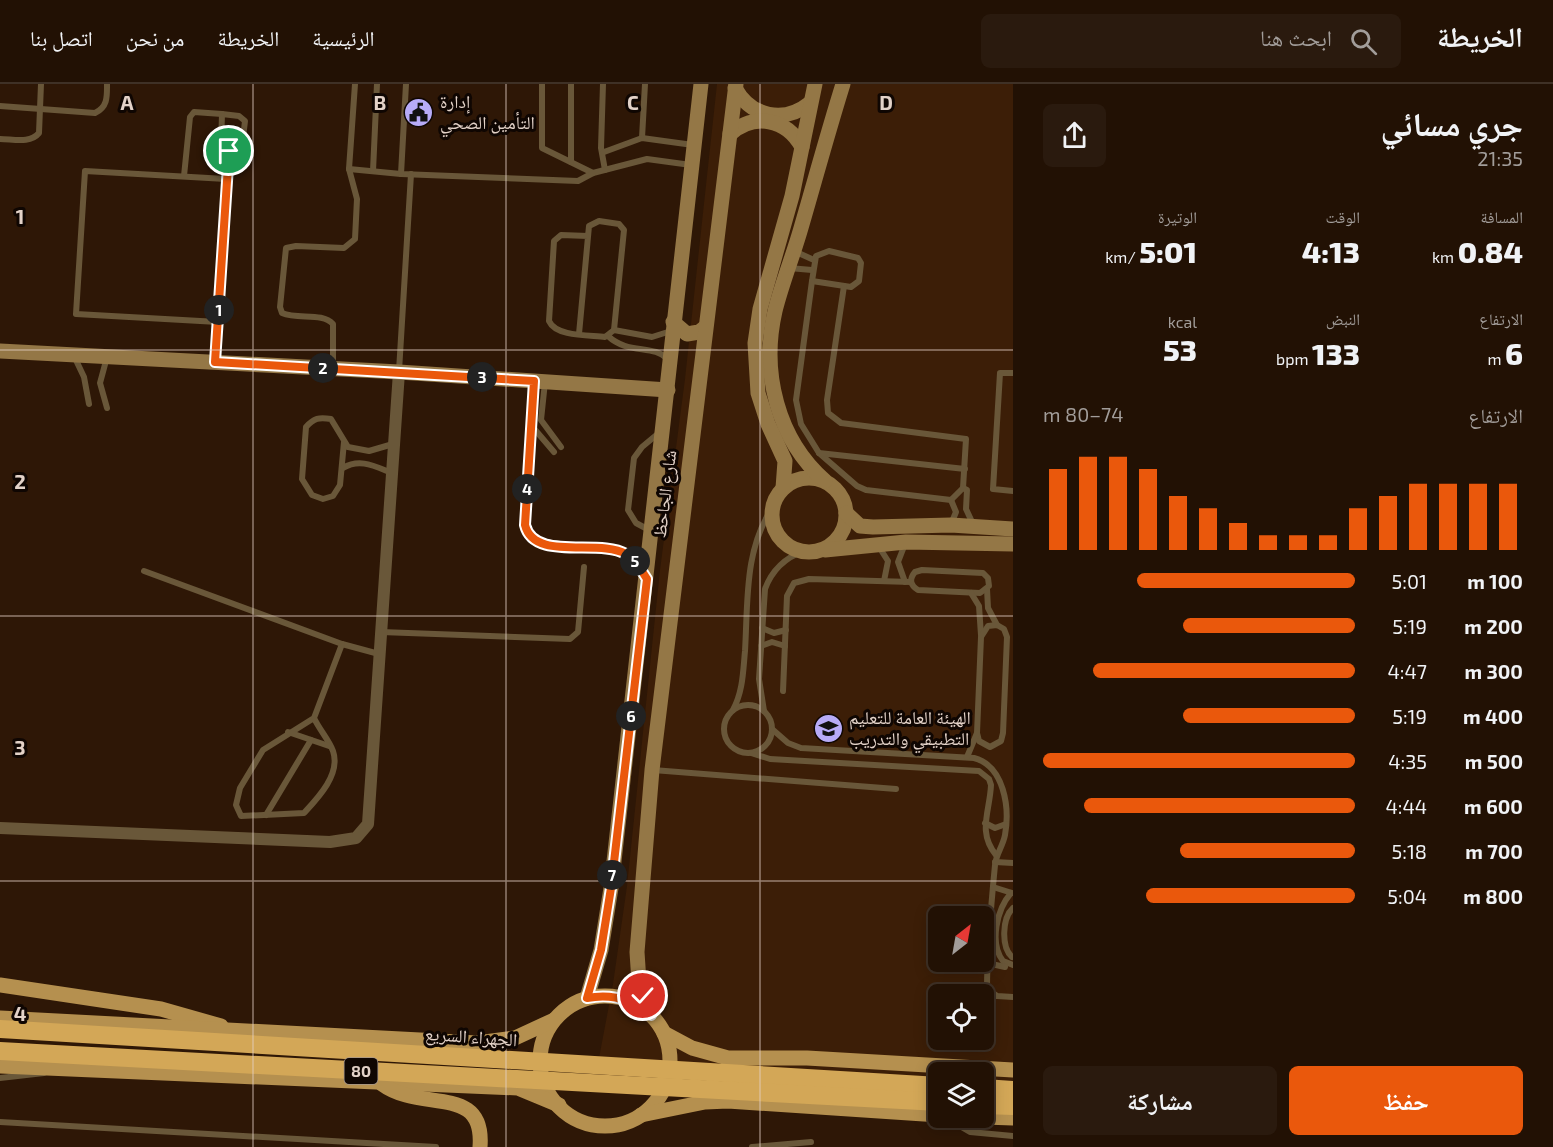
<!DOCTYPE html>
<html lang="ar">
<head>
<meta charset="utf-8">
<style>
  body { margin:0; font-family:"Exo 2","Noto Naskh Arabic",sans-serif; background:#2a1a0e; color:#f1f3f6; direction:rtl; height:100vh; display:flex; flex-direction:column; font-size:22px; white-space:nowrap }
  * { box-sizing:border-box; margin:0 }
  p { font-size:20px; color:#a29d9a }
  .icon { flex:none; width:33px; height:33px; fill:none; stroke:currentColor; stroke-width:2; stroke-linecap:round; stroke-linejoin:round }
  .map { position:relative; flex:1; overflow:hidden; direction:ltr }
  .sheet { display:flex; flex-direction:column; background:#221104; width:540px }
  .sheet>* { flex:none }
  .needle { width:39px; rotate:31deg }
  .tools { position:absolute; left:928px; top:822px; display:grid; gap:12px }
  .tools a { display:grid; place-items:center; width:66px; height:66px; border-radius:9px; background:#221104; box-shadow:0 3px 15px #0003,0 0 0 2px #3f3126; font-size:30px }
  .pin { position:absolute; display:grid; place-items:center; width:51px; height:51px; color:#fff; margin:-26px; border:3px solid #fff; border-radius:50%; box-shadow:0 2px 6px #0007 }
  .km { position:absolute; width:30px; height:30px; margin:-15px; border-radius:50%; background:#222; color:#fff; font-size:16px; line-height:30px; text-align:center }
  .round { display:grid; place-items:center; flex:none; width:63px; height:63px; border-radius:9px; background:#2a1a0e }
  .head { display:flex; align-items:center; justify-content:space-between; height:102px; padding:0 30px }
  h1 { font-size:33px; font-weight:800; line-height:45px }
  .stats { display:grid; grid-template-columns:repeat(3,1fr); gap:9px; height:102px; padding:6px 30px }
  .stats div { display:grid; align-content:center }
  .stats b { font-size:30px; font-weight:800 }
  .stats small { font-size:16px; font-weight:400 }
  .stats p { font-size:16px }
  .chart { height:168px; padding:12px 30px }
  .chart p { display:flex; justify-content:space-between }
  .chart svg { width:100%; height:108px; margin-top:6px; stroke:#ea580c; stroke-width:6 }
  .cta { display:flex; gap:12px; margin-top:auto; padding:12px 30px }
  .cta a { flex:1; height:69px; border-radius:9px; background:#ea580c; color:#fff; font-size:24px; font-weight:800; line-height:69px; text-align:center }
  .cta a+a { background:#2a1a0e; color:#f1f3f6 }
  ul { padding:0 30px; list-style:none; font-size:20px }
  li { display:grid; grid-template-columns:96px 72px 1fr; align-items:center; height:45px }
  li i { height:15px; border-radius:8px; background:#ea580c }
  header { display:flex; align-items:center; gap:36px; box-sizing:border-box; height:84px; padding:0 30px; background:#221104; border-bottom:2px solid #3f3126 }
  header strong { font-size:28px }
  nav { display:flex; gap:33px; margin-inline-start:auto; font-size:21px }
  .search { width:420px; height:54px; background:#2a1a0e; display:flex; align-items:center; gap:15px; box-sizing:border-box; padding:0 21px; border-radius:9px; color:#a29d9a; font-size:22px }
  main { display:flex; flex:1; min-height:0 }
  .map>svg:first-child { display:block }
  .built { fill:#3c1e07; fill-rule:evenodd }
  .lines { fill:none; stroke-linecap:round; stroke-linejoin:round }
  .lane { stroke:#695739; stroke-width:6 }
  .street { stroke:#695739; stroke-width:12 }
  .secondary { stroke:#947746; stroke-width:15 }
  .primary { stroke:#b5904f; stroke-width:15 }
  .highway { stroke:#d3a757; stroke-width:18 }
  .route-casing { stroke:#fff; stroke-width:12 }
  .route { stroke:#ea580c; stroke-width:8 }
  .grid { fill:none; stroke:#e3d2c8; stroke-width:1.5; stroke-opacity:0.55 }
  .labels { text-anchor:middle; stroke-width:6; stroke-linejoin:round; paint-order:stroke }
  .shield { fill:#0f0602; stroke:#a3958d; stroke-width:1.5 }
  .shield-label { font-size:16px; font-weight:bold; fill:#e3d2c8 }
  .poi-label { font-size:18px; fill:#e3d2c8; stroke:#0f0602; text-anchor:start }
  .street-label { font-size:18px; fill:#e3d2c8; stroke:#0f0602 }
  .grid-label { font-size:20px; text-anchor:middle; font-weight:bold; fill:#e3d2c8; stroke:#0f0602; stroke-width:6; stroke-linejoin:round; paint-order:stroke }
</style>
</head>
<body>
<header>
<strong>الخريطة</strong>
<div class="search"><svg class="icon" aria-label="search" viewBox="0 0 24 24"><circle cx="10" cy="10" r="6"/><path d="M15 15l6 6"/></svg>ابحث هنا</div>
<nav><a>الرئيسية</a><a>الخريطة</a><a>من نحن</a><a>اتصل بنا</a></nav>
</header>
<main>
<section class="sheet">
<div class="head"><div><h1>جري مسائي</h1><p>21:35</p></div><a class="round"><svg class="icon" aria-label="share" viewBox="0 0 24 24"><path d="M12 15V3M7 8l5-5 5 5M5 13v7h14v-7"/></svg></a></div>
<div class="stats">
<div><p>المسافة</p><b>0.84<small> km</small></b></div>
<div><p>الوقت</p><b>4:13</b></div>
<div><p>الوتيرة</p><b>5:01<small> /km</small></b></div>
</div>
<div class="stats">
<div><p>الارتفاع</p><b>6<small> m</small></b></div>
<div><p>النبض</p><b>133<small> bpm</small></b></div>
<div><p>kcal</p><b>53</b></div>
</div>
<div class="chart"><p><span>الارتفاع</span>74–80 m</p>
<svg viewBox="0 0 160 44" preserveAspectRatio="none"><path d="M5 44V11M15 44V6M25 44V6M35 44V11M45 44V22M55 44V27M65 44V33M75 44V38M85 44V38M95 44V38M105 44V27M115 44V22M125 44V17M135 44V17M145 44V17M155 44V17"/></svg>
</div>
<ul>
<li><b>100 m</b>5:01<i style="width:70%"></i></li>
<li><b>200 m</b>5:19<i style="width:55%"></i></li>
<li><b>300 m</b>4:47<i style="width:84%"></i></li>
<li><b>400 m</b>5:19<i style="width:55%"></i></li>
<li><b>500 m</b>4:35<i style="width:100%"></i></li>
<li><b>600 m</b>4:44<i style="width:87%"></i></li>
<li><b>700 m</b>5:18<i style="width:56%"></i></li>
<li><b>800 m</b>5:04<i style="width:67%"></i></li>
</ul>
<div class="cta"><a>حفظ</a><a>مشاركة</a></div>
</section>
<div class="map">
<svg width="1013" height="1063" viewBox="0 0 1013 1063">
  <rect width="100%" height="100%" fill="#2e1706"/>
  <path class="built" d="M717 0H1013V1014L984 1012V988H939V1010L596 990 613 900 627 802 660 486 685 295ZM939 832H984V878H939ZM939 910H984V956H939Z"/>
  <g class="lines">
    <g class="lane">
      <path d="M542 0V64L593 89"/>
      <path d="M603 0 601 64 605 86"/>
      <path d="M0 22 95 29C108 23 107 12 107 0"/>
      <path d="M222 30 239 32 245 37 242 62 238 67 225 65 221 62Z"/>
      <path d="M642 54 645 0"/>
      <path d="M0 55C13 55 30 60 39 49L41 0"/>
      <path d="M604 68 642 54 693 61"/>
      <path d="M571 78V0"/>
      <path d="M349 85 401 90 578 97 593 89 647 75 691 81"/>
      <path d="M373 87 377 0"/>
      <path d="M401 90 406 0"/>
      <path d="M184 92 190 33 194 28 222 30"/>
      <path d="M794 167 814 176"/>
      <path d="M829 167 858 174 861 179 859 197 851 203 812 197 816 172Z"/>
      <path d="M789 184 812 186"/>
      <path d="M812 197 796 316 801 340 819 369 857 402 866 406 951 416 963 404 966 355 841 339 828 329 827 316 844 202"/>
      <path d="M218 238 76 230 85 87 226 95"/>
      <path d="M614 246 652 253 671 247"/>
      <path d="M579 250 589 142 599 137 619 140 624 146 614 246 605 253C590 251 556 253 549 237L554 157 561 151 588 152"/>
      <path d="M608 252C628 271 654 260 667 275"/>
      <path d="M74 272 84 293 89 320"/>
      <path d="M215 278 229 67"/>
      <path d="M333 283V240C322 228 298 236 282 229L280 223 286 164 296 162 344 164 355 155 357 115 349 85 355 0"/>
      <path d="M399 287 411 90"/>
      <path d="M1013 289H1000L993 405 1013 407"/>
      <path d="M534 298 525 441C533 478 600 454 627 470 634 475 638 481 642 488"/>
      <path d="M545 298 541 336 561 363"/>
      <path d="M107 324 100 299 107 273"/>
      <path d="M531 341 554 368"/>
      <path d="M344 358 340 401 333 412 323 415 312 411 302 395 306 343C314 334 319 333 331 335L348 363 369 367 393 360"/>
      <path d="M819 369 965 385"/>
      <path d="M343 384C360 374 374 382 392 389"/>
      <path d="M963 404 967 406 966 425 973 440"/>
      <path d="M951 440 956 428 951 416"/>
      <path d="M651 447 636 439 628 426 634 374 642 363 660 348"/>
      <path d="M905 460 898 478 905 498"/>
      <path d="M879 463 888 477 884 497"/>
      <path d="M922 486 983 489 988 494 989 502 980 509 918 506C910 501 909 495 915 488Z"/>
      <path d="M144 487 342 560 379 570"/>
      <path d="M987 505 988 524 997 541"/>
      <path d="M971 509 979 522 981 551"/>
      <path d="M997 541 1004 545 1007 553 1003 649 1001 657 990 663 979 657 977 649 981 553 988 542Z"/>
      <path d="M762 544 774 549 786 546"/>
      <path d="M381 548 570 555 578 548 584 483"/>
      <path d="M761 562 772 558 785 562"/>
      <path d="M783 607 787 512 794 499 809 495 911 498"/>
      <circle cx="748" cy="645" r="24"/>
      <path d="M733 626C743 607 743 588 745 567 748 518 744 465 773 423"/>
      <path d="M764 627 759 595 765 505C772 486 784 474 804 467"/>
      <path d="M314 634C319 645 329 656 333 667 341 690 318 714 304 729L241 732 236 721 240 704 263 666 314 634 342 560"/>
      <path d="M772 645 788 659 801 664 974 674C1004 682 1010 723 1005 751 1003 762 996 770 995 781 991 822 987 863 987 905L997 912 1013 913"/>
      <path d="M288 648 329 662"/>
      <path d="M751 669 770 675 979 687 989 695 991 701C990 727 977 748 996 771"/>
      <path d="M967 673 977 649"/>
      <path d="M653 686 896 705"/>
      <path d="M266 731 311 656"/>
      <path d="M985 739 995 744 1006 740"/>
      <path d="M995 778 1013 779"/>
      <path d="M993 803 1012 809"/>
      <path d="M1011 809C997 825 989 859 1003 877L1013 881"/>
      <path d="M1012 873C1001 863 1002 834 1013 824"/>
      <path d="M987 879 1005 883"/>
      <path d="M0 994 44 989"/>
      <path d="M946 1034 970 1048 1013 1052"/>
      <path d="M0 1038 436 1063"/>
      <path d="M752 1063 811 1058"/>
    </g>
    <path class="street" d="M0 744 330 758 356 754 368 740 399 288"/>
    <g class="secondary">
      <path d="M735 4C751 33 784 40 810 19"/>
      <path d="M730 50C754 29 786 34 802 63"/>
      <path d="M673 238 687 250 699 248 704 244"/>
      <path d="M0 267 399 288 668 306"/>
      <circle cx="809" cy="431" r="37"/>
      <path d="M825 397C777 355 761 288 775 227 782 199 793 172 801 144 815 96 828 48 843 0"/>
      <path d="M783 404 785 377 768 340 758 309 755 259 760 225 792 112 815 0"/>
      <path d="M846 429 860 442 873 443 951 441 1013 445"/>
      <path d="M825 466 906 458 1013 460"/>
      <path d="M587 914 601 866 611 804 701 0"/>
      <path d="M651 931 639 898 637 868 652 686 736 0"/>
    </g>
    <g class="primary">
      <path d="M0 901 161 925 221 942"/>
      <circle cx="605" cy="977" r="65"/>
      <path d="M0 934 477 959 515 954 554 936"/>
      <path d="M664 949 692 964 728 974H807L1013 986"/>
      <path d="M0 982 518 1004 559 1021"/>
      <path d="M382 1000C421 1029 485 999 480 1063"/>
      <path d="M641 1031 705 1018 728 1017 939 1031"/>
      <path d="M984 1033 1013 1034"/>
    </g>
    <g class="highway">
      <path d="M0 945 939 1002"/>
      <path d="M0 967 939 1018"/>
      <path d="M984 1004 1013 1006"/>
      <path d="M984 1021 1013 1022"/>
    </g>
  </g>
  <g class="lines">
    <defs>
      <path id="route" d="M229 67 215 278 534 297 525 441C534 478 599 454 626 470 636 476 641 486 647 495L611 804 601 866 587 914C612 909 632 915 651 931L643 912"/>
    </defs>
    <use href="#route" class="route-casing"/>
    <use href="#route" class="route"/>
  </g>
  <path class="grid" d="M253 0V1063M506 0V1063M760 0V1063M0 266H1013M0 532H1013M0 797H1013"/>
  <defs>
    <symbol id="civic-disc" viewBox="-11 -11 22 22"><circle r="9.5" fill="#b7abf7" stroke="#0f0602"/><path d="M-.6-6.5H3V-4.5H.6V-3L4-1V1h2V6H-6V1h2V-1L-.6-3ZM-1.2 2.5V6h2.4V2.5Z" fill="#111"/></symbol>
    <symbol id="university-disc" viewBox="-11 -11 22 22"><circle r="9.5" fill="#b7abf7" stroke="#0f0602"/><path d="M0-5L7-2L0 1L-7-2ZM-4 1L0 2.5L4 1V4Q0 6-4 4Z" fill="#111"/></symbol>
  </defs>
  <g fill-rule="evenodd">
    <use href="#civic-disc" x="402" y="12" width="33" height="33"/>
    <use href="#university-disc" x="812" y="628" width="33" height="33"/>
  </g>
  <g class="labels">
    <rect class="shield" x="344.5" y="974" width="33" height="26" rx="4.5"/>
    <g class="shield-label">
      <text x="361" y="993">80</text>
    </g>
    <g class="poi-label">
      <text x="440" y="24">إدارة<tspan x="440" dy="21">التأمين الصحي</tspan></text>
      <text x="849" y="640">الهيئة العامة للتعليم<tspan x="849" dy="21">التطبيقي والتدريب</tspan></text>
    </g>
    <g class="street-label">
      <text transform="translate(665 410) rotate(-83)" y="6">شارع الجاحظ</text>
      <text transform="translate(471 953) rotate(4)" y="6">الجهراء السريع</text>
    </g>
  </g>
  <g class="grid-label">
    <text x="127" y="26">A</text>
    <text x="380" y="26">B</text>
    <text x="633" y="26">C</text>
    <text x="886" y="26">D</text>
    <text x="20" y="140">1</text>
    <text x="20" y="405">2</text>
    <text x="20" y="671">3</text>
    <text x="20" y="937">4</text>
  </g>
</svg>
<div class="tools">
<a><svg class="needle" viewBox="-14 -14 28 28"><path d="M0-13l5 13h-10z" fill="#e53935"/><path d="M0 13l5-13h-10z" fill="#a29d9a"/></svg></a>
<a><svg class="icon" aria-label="locate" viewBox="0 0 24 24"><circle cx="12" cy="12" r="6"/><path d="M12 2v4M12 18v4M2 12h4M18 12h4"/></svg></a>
<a><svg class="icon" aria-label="layers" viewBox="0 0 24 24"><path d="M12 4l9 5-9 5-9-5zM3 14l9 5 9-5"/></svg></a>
</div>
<div class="pin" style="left:229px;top:67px;background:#1e9e55"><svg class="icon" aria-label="arrive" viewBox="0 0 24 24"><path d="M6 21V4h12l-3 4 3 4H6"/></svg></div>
<div class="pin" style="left:643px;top:912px;background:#d93025"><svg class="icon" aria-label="check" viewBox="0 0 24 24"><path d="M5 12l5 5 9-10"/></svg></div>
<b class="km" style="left:219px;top:226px">1</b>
<b class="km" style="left:323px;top:284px">2</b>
<b class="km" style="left:482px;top:293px">3</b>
<b class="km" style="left:527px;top:405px">4</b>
<b class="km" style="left:635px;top:477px">5</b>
<b class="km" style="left:631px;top:632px">6</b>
<b class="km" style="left:612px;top:791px">7</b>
</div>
</main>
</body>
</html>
